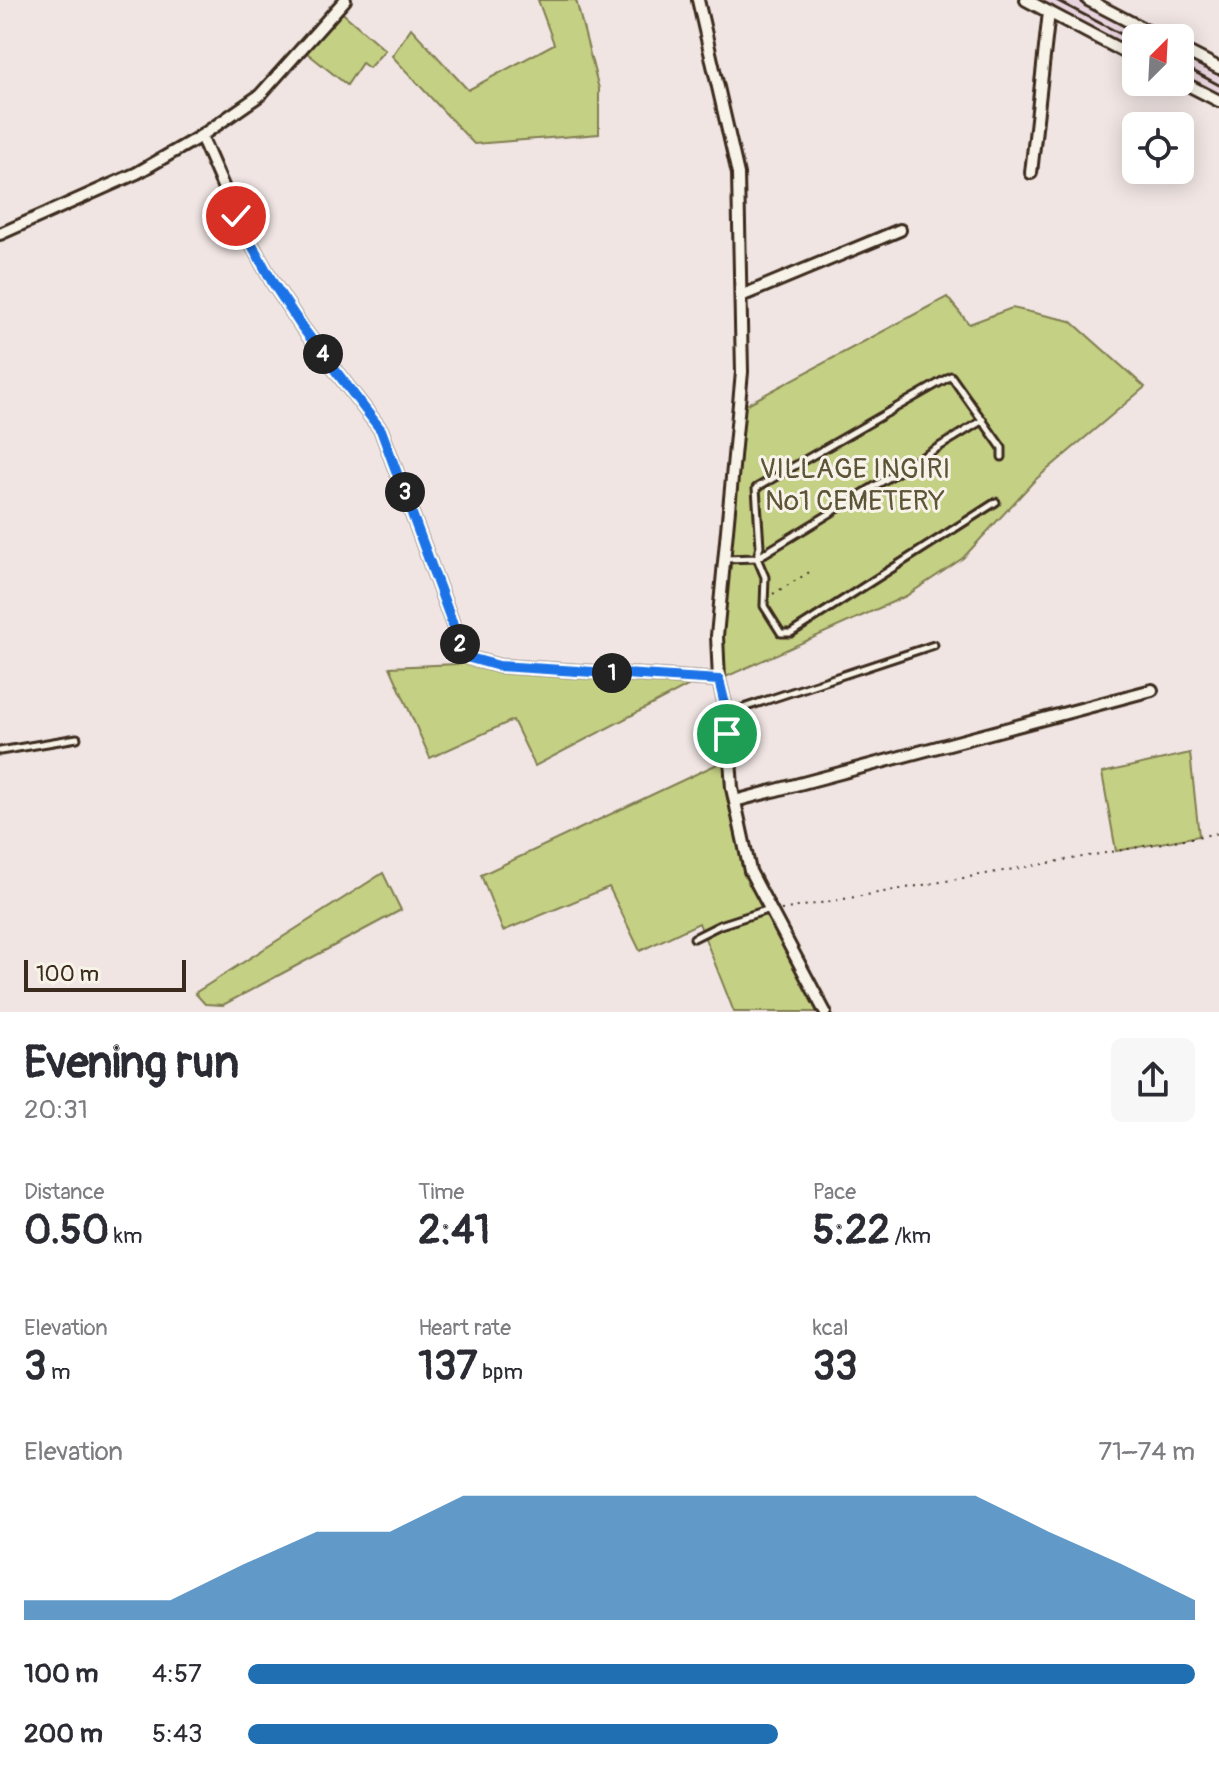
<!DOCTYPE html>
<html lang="en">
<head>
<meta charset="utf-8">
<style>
  body { margin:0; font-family:Pangolin,sans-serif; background:#f7f7f7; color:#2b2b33; height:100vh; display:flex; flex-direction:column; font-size:30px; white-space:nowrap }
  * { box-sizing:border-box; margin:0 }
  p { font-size:26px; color:#7c7c81 }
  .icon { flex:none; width:44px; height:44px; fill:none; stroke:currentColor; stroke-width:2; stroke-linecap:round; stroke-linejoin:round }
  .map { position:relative; height:1012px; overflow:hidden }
  .drawer { display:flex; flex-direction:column; background:#fff; flex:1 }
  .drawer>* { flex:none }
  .needle { width:52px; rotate:24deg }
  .buttons { position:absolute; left:1122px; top:24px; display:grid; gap:16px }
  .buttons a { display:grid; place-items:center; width:72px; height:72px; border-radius:12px; background:#fff; box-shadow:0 4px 20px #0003; font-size:40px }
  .scale { position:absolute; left:24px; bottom:20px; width:162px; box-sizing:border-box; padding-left:8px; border:4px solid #3b2a1e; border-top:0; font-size:22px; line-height:28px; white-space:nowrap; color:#3b2a1e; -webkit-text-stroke:6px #f7f3e8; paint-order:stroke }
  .pin { position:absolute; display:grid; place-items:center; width:68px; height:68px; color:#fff; margin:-34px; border:4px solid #fff; border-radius:50%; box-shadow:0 2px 8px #0007 }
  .km { position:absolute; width:40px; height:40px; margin:-20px; border-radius:50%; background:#222; color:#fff; font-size:22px; line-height:40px; text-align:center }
  .round { display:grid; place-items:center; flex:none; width:84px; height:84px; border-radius:12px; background:#f7f7f7 }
  .summary { display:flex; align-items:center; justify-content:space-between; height:136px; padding:0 24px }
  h1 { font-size:44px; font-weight:800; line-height:60px }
  .metrics { display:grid; grid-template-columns:repeat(3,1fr); gap:12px; height:136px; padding:8px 24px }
  .metrics div { display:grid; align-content:center }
  .metrics b { font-size:40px; font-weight:800 }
  .metrics small { font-size:22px; font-weight:400 }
  .metrics p { font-size:22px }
  .chart { height:224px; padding:16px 24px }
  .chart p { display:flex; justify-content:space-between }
  .chart svg { width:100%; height:144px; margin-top:8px; fill:#1f6fb2; opacity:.7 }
  ul { padding:0 24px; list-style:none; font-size:26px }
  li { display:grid; grid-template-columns:128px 96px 1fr; align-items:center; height:60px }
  li i { height:20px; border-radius:10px; background:#1f6fb2 }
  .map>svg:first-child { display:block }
  .built { fill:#e8d4de }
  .green { fill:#c4d084; stroke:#807d51; stroke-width:2 }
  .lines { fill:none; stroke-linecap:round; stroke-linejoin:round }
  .lane-casing { stroke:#3b2a1e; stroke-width:11 }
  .street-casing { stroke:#3b2a1e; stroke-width:16 }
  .path { stroke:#3b2a1e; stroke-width:2; stroke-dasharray:2 6; stroke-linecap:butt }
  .lane { stroke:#f7f3e8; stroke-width:5 }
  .street { stroke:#f7f3e8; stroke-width:10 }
  .rail { stroke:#3b2a1e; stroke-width:3 }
  .route-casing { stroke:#fff; stroke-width:16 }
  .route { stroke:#1a73e8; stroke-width:10 }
  .labels { text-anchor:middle; stroke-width:6; stroke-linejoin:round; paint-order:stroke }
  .park-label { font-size:28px; fill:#5d5438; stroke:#f7f3e8 }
</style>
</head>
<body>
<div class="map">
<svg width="1219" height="1012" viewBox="0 0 1219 1012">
  <rect width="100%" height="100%" fill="#f0e5e3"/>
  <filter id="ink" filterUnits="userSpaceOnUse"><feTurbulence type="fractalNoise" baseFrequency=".0125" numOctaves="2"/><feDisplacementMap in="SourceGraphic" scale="16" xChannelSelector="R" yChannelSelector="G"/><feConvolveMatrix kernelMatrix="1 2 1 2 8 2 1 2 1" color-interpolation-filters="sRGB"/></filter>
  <g filter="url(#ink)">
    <g class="built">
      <path d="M1026 0H1088L1161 38H1136V58Z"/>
      <path d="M1180 48 1219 68V101L1180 81Z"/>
    </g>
    <g class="green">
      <path d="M538 0H576L599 89V134L474 144 392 56 411 28 468 90 554 44Z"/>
      <path d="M338 9 385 50 369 68 362 63 347 85 302 49Z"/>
      <path d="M947 297 969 324 1012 308 1071 321 1145 387 1035 480 963 558 906 596 719 680 717 636 738 409Z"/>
      <path d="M480 663 703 678 535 766 513 720 430 758 390 667Z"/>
      <path d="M1190 753 1199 836 1116 851 1102 773Z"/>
      <path d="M730 758 750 871 825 1012H734L699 923 640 951 609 887 503 931 481 875Z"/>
      <path d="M383 873 401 910 223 1005 205 1004 195 993Z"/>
    </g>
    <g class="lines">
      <defs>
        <g id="lane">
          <path d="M996 502 791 633H781L764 606 765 577 757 558 760 546 756 488 770 480 951 376 1002 448V457"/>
          <path d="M725 559 757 558 983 420"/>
          <path d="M728 713 934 645"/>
          <path d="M0 751 77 738"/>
          <path d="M694 938 720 925 770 909"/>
        </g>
        <g id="street">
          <path d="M698 0 738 174 742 372 717 636 719 680 727 713 732 788 750 871 825 1012"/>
          <path d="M1026 0 1136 58"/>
          <path d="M1088 0 1161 38"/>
          <path d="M1180 48 1219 68"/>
          <path d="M1180 81 1219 101"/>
          <path d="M201 136 236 216 273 283 302 327 381 430 462 649 470 658 499 666 719 680"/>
          <path d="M1031 173 1049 12"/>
          <path d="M0 234 137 173 201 136 260 95 345 0"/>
          <path d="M741 296 900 230"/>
          <path d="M735 801 1152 690"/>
        </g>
      </defs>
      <use href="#lane" class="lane-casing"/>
      <use href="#street" class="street-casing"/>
      <g class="path">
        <path d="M773 594 813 570"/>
        <path d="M781 910 1219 833"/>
      </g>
      <use href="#lane" class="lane"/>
      <use href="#street" class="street"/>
      <g class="rail">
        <path d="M1056 0 1136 42"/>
        <path d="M1180 64 1219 85"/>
      </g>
    </g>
  </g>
  <g class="lines" filter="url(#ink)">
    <defs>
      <path id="route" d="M236 216 273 283 302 327 381 430 462 649 470 658 499 666 719 680 727 713V734"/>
    </defs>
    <use href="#route" class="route-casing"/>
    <use href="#route" class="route"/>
  </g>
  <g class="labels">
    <g class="park-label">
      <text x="855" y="478">VILLAGE INGIRI<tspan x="855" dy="32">№1 CEMETERY</tspan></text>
    </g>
  </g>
</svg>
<div class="buttons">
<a><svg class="needle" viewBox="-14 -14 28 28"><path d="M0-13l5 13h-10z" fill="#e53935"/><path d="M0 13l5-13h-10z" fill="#7c7c81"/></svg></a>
<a><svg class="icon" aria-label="locate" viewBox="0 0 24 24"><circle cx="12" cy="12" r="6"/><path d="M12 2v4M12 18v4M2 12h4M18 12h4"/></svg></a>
</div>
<div class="scale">100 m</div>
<div class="pin" style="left:727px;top:734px;background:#1e9e55"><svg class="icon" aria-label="arrive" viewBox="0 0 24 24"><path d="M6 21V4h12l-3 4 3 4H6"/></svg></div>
<div class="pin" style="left:236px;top:216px;background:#d93025"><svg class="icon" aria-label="check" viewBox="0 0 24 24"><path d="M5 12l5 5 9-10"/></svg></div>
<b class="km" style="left:612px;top:673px">1</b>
<b class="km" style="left:460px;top:644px">2</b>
<b class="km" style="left:405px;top:492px">3</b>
<b class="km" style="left:323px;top:354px">4</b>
</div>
<section class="drawer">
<div class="summary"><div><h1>Evening run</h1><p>20:31</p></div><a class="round"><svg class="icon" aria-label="share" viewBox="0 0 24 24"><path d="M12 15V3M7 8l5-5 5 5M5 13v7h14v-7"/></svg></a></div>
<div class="metrics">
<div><p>Distance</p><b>0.50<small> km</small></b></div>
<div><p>Time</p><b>2:41</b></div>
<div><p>Pace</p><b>5:22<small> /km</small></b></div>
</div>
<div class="metrics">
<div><p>Elevation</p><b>3<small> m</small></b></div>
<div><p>Heart rate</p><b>137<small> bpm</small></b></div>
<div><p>kcal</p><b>33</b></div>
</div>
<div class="chart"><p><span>Elevation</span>71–74 m</p>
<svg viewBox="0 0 160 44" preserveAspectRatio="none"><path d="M0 44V38L10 38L20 38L30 27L40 17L50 17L60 6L70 6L80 6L90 6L100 6L110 6L120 6L130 6L140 17L150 27L160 38V44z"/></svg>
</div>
<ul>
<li><b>100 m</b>4:57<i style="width:100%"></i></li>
<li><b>200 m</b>5:43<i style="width:56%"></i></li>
</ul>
</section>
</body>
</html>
